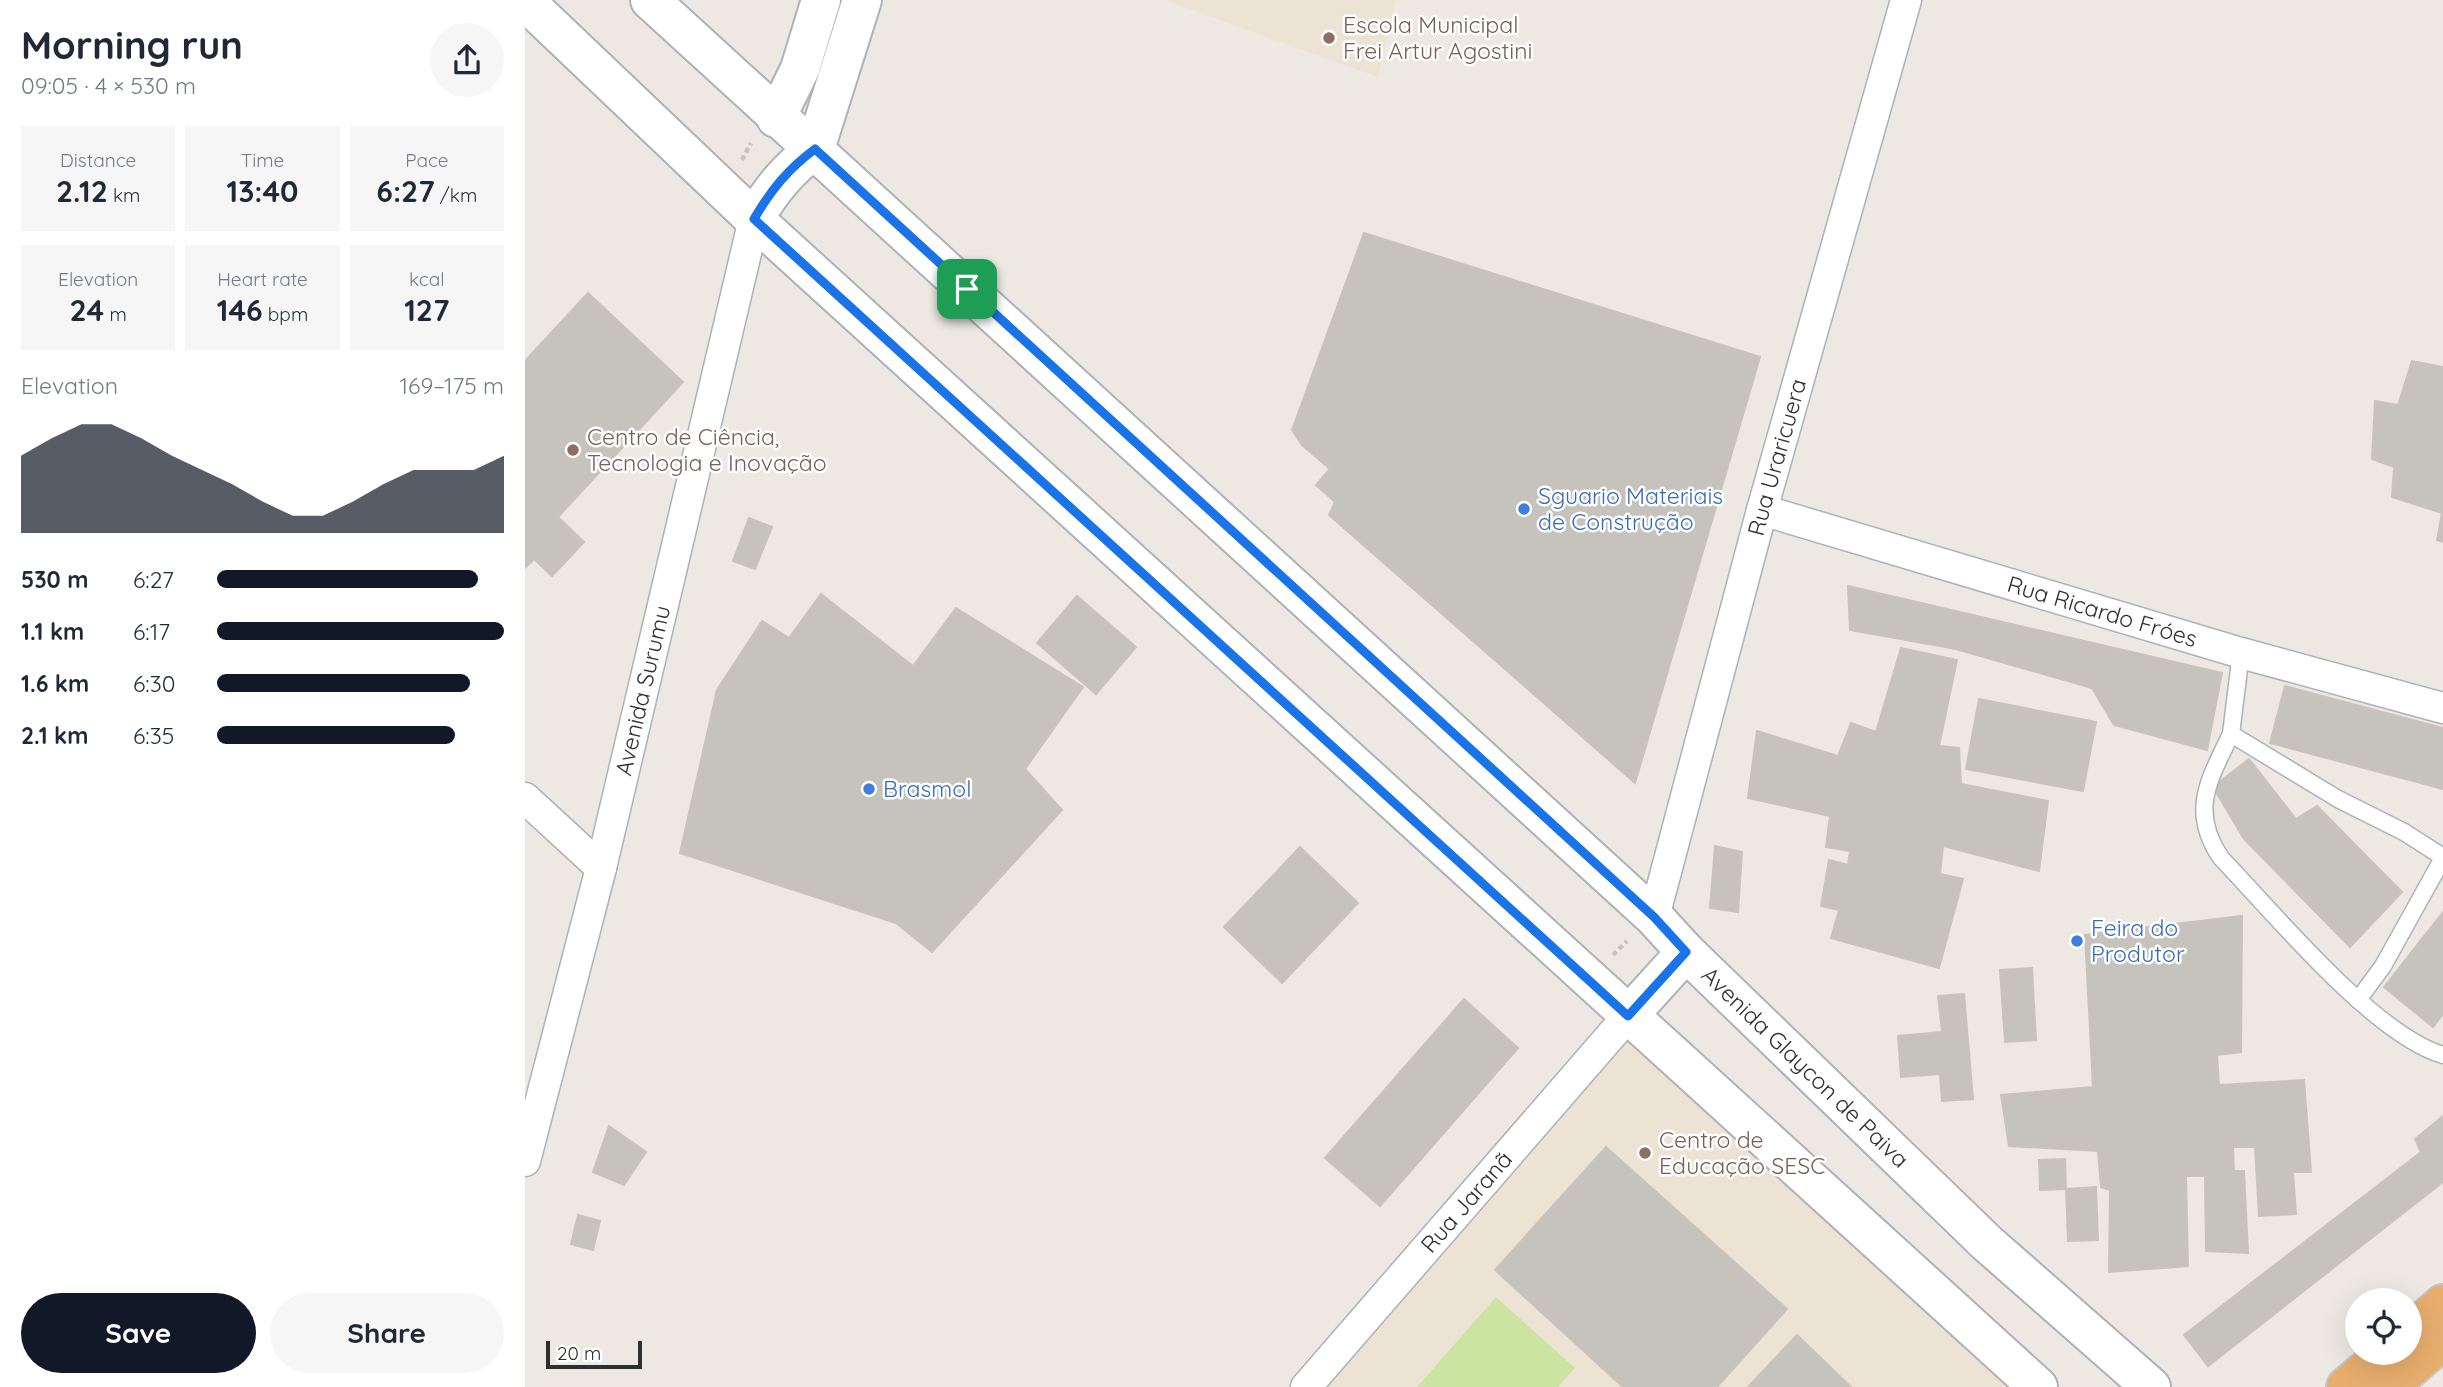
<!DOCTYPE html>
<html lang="en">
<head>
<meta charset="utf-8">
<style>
  body { margin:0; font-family:Quicksand,sans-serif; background:#f6f6f7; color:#1f2937; height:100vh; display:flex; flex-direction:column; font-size:26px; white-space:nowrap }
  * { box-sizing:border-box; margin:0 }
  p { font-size:23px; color:#747a83 }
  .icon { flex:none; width:38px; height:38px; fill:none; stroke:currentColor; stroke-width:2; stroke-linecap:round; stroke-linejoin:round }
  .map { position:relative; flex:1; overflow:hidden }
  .sheet { display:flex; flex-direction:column; background:#fff; width:525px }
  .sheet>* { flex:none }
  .fabs { position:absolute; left:1820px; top:1288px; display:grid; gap:14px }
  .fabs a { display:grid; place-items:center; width:77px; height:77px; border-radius:50%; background:#fff; box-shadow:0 7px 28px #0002; font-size:35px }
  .scale { position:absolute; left:21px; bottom:18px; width:96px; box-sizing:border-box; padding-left:7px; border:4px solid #2e2e2e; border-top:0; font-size:19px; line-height:24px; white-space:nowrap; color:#2e2e2e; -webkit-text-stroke:5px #fff; paint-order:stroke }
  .pin { position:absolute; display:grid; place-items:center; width:60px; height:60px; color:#fff; margin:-30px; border-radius:14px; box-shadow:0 4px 10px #0006 }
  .round { display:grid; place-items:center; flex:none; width:74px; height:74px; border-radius:37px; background:#f6f6f7 }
  .headline { display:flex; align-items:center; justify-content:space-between; height:119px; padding:0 21px }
  h1 { font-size:38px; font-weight:700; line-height:52px }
  .metrics { display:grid; grid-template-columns:repeat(3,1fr); gap:10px; height:119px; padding:7px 21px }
  .metrics div { display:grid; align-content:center; border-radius:0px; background:#f6f6f7; text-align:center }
  .metrics b { font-size:30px; font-weight:700 }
  .metrics small { font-size:19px; font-weight:400 }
  .metrics p { font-size:19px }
  .chart { height:196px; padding:14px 21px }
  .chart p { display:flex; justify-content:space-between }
  .chart svg { width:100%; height:126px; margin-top:7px; fill:#111827; opacity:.7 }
  .button { display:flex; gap:14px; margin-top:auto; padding:14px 21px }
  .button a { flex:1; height:80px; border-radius:42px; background:#111827; color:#fff; font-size:28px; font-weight:700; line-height:80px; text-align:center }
  .button a+a { background:#f6f6f7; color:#1f2937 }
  ul { padding:0 21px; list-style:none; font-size:23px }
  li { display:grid; grid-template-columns:112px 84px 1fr; align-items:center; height:52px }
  li i { height:18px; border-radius:9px; background:#111827 }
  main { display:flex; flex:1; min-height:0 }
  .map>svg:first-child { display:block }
  .education { fill:#ede3d4 }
  .pitch { fill:#cce4a2 }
  .building { fill:#c6c3bd; stroke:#c9c3bb; stroke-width:2 }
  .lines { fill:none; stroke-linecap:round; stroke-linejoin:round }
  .service-casing { stroke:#aeb1b8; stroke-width:19 }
  .minor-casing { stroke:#aeb1b8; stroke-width:33 }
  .tertiary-casing { stroke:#aeb1b8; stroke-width:42 }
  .secondary-casing { stroke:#aeb1b8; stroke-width:42 }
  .trunk-casing { stroke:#c4c4c4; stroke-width:42 }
  .path { stroke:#c4c4c4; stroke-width:4.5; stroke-dasharray:5 3.5; stroke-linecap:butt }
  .service { stroke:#fff; stroke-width:16 }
  .minor { stroke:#fff; stroke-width:30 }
  .tertiary { stroke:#fff; stroke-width:38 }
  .secondary { stroke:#fff; stroke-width:38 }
  .trunk { stroke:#e8ae6e; stroke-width:38 }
  .route-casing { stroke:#fff; stroke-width:14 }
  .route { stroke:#1a73e8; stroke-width:9 }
  .education-dot { fill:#8d6e63; stroke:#fff; stroke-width:2.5 }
  .shop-dot { fill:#3f7fe0; stroke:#fff; stroke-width:2.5 }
  .labels { text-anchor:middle; stroke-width:5; stroke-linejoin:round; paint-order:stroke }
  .education-label { font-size:23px; fill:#785e54; stroke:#fff; text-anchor:start }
  .street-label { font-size:23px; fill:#2e2e2e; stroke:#fff }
  .shop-label { font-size:23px; fill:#366cbe; stroke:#fff; text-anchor:start }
</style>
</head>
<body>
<main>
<section class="sheet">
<div class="headline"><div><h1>Morning run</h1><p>09:05 · 4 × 530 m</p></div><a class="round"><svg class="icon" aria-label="share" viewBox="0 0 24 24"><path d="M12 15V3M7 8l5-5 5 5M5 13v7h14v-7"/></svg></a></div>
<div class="metrics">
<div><p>Distance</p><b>2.12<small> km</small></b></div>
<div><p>Time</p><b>13:40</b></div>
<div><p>Pace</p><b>6:27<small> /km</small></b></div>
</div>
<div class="metrics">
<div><p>Elevation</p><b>24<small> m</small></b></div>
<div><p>Heart rate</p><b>146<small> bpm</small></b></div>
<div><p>kcal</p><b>127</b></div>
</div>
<div class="chart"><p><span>Elevation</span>169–175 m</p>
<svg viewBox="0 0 160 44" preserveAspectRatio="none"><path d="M0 44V17L10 11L20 6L30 6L40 11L50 17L60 22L70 27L80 33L90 38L100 38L110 33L120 27L130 22L140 22L150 22L160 17V44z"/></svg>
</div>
<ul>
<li><b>530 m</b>6:27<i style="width:91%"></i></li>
<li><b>1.1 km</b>6:17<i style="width:100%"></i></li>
<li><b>1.6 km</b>6:30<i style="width:88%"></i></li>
<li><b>2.1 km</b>6:35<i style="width:83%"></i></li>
</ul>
<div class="button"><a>Save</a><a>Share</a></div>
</section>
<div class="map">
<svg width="1918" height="1387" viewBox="0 0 1918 1387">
  <rect width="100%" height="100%" fill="#ede8e2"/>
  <g class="education">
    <path d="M640 0H871L853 77Z"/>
    <path d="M1105 1019 1513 1387H780Z"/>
  </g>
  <path class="pitch" d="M971 1297 1050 1368 1033 1387H892Z"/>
  <g class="building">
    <path d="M839 233 1235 357 1110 783 804 515 810 502 791 485 805 469 777 445 767 430Z"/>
    <path d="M63 293 158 382 33 517 59 542 27 576 9 559 0 568V361Z"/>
    <path d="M1887 361 1918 367V542L1912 540 1917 513 1867 497 1869 467 1847 459 1850 401 1873 405Z"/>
    <path d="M224 518 247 527 230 569 208 561Z"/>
    <path d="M1323 586 1697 673 1682 750 1589 725 1567 688 1431 649 1325 630Z"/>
    <path d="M296 594 388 666 431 608 558 687 500 769 537 810 407 952 371 923 155 853 192 690 237 621 264 638Z"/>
    <path d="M552 596 611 647 571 694 512 643Z"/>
    <path d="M1376 648 1432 660 1414 746 1434 748 1436 784 1523 801 1514 871 1418 846 1415 874 1438 879 1414 968 1306 938 1314 910 1296 906 1304 860 1323 865 1325 851 1301 847 1305 816 1223 798 1232 731 1313 756 1326 723 1351 732Z"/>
    <path d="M1760 686 1918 728V789L1745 743Z"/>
    <path d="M1454 699 1571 722 1558 791 1441 769Z"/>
    <path d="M1724 759 1771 819 1792 806 1877 892 1825 947 1719 839 1688 787Z"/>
    <path d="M1190 846 1217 852 1213 912 1185 908Z"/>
    <path d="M775 847 833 903 757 983 699 927Z"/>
    <path d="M1918 912V1014L1908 1027 1859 987Z"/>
    <path d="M1717 916 1716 1052 1692 1055 1694 1085 1779 1080 1786 1172H1768L1771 1214 1734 1216 1730 1147H1708L1709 1171H1719L1723 1253 1681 1251 1680 1176H1661L1663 1266 1584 1272 1585 1190 1576 1187 1573 1151 1484 1146 1476 1095 1568 1087 1560 935Z"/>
    <path d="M1507 968 1511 1040 1480 1042 1475 970Z"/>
    <path d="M1439 994 1448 1099 1417 1101 1415 1074 1376 1077 1373 1036 1417 1032 1413 996Z"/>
    <path d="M939 999 993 1048 855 1206 800 1158Z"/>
    <path d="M1918 1116V1182L1683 1366 1659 1335 1896 1152 1890 1139Z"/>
    <path d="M84 1126 121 1152 99 1185 68 1172Z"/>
    <path d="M1081 1147 1262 1309 1192 1387H1098L970 1270Z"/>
    <path d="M1540 1159 1541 1189 1515 1190 1514 1160Z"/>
    <path d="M1571 1187 1573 1240 1543 1241 1541 1189Z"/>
    <path d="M53 1215 75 1221 68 1250 46 1244Z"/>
    <path d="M1272 1335 1326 1387H1223Z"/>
  </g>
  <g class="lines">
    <defs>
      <g id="service">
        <path d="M1716 653 1706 734 1813 799 1879 832 1918 857"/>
        <path d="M1706 734C1684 780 1664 811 1696 858 1748 912 1849 1035 1918 1055"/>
        <path d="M1833 1000 1858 966 1918 858"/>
      </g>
      <g id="minor">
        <path id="s1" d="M1237 510 1716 653 1918 708"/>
        <path d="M0 798 76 868"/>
        <path id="s2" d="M1129 917 1237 510 1381 0"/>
        <path id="s3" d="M0 1161 76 868 229 219"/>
        <path id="s4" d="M781 1387 1103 1016"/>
      </g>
      <g id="tertiary">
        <path d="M251 118 275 69 296 0"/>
        <path d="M290 149 337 0"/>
      </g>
      <g id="secondary">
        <path id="s5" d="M125 0 1129 917 1161 952 1462 1243 1626 1387"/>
        <path d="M0 1 229 219 1513 1387"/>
        <path d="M229 219C246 190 263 169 290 149"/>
        <path d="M1103 1016 1161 952"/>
      </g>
      <g id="trunk">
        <path d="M1885 1333 1918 1304"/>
        <path d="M1821 1387 1861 1353"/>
        <path d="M1863 1387 1918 1340"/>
      </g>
    </defs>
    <use href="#service" class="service-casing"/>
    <use href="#minor" class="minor-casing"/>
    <use href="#tertiary" class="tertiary-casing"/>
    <use href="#secondary" class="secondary-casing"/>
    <use href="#trunk" class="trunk-casing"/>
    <g class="path">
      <path d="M217 160 226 143"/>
      <path d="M1088 955 1102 941"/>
    </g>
    <use href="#service" class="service"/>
    <use href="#minor" class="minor"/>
    <use href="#tertiary" class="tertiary"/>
    <use href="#secondary" class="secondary"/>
    <use href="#trunk" class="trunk"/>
  </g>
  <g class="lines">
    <defs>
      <path id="route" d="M290 149 1129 917 1161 952 1103 1016 229 219C246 190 263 169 290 149Z"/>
    </defs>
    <use href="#route" class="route-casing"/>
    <use href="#route" class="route"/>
  </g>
  <g class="education-dot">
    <circle cx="804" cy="38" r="7"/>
    <circle cx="48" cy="450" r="7"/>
    <circle cx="1120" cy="1153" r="7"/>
  </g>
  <g class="shop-dot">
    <circle cx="999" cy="509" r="7"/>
    <circle cx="344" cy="789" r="7"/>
    <circle cx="1552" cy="941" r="7"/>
  </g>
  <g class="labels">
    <g class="education-label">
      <text x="818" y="33">Escola Municipal<tspan x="818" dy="26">Frei Artur Agostini</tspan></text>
      <text x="62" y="445">Centro de Ciência,<tspan x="62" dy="26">Tecnologia e Inovação</tspan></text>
      <text x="1134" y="1148">Centro de<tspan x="1134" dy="26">Educação SESC</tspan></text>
    </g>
    <g class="street-label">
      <text dy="8" stroke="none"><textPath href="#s2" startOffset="476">Rua Uraricuera</textPath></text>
      <text dy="8" stroke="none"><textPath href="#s1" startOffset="355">Rua Ricardo Fróes</textPath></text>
      <text dy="8" stroke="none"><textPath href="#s3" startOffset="485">Avenida Surumu</textPath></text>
      <text dy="8" stroke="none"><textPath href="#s5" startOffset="1573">Avenida Glaycon de Paiva</textPath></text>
      <text dy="8" stroke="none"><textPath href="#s4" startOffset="245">Rua Jaranã</textPath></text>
    </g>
    <g class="shop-label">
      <text x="1013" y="504">Sguario Materiais<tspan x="1013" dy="26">de Construção</tspan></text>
      <text x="358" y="797">Brasmol</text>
      <text x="1566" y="936">Feira do<tspan x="1566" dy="26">Produtor</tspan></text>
    </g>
  </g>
</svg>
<div class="fabs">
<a><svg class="icon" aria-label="locate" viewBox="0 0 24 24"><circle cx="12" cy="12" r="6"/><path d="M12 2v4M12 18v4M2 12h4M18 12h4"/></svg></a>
</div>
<div class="scale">20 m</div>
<div class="pin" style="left:442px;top:289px;background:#1e9e55"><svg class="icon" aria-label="arrive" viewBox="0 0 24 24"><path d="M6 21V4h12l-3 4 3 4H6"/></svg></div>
</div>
</main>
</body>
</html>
